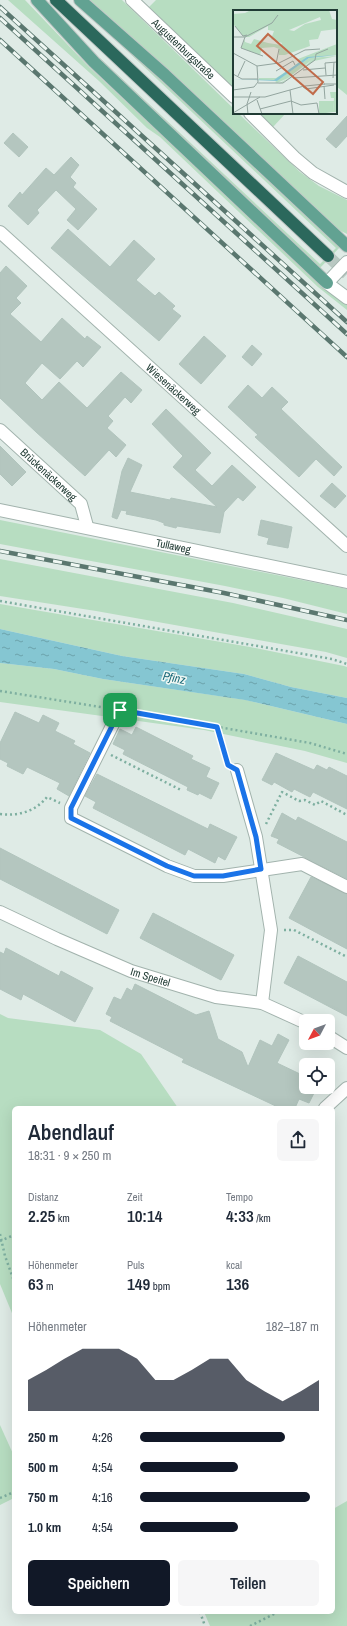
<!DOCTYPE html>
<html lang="de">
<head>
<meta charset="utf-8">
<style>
  body { margin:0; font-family:"Archivo Narrow",sans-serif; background:#f6f6f7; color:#1f2937; height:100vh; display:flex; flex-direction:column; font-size:15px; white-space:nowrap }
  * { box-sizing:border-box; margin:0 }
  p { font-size:13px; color:#747a83 }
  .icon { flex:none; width:22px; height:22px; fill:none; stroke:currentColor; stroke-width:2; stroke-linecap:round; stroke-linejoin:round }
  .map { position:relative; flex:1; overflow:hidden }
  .panel { position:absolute; left:12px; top:1106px; width:323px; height:508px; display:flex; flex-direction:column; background:#fff; border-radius:6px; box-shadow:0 4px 16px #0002 }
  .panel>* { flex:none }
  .needle { width:26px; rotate:229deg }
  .tools { position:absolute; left:299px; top:1014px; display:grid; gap:8px }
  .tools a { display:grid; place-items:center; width:36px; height:36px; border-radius:6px; background:#fff; box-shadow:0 4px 16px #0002; font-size:20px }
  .pin { position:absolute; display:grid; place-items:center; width:34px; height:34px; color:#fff; margin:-17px; border-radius:8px; box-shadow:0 2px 6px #0006 }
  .round { display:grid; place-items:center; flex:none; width:42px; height:42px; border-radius:6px; background:#f6f6f7 }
  .overview { display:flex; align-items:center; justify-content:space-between; height:68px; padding:0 16px }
  h1 { font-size:22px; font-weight:600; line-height:30px }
  .metrics { display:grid; grid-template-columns:repeat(3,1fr); gap:6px; height:68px; padding:4px 16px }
  .metrics div { display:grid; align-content:center }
  .metrics b { font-size:17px; font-weight:600 }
  .metrics small { font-size:11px; font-weight:400 }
  .metrics p { font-size:11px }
  .chart { height:112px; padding:8px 16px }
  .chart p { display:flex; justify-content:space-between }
  .chart svg { width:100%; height:72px; margin-top:4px; fill:#111827; opacity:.7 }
  .cta { display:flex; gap:8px; margin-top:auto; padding:8px 16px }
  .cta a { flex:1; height:46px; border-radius:6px; background:#111827; color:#fff; font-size:16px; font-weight:600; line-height:46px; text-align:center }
  .cta a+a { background:#f6f6f7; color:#1f2937 }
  ul { padding:0 16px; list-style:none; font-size:13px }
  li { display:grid; grid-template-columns:64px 48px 1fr; align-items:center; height:30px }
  li i { height:10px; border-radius:5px; background:#111827 }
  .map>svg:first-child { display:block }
  .green { fill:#b7ddc1 }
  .water { fill:url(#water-ripples) }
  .building { fill:#b4c6bf; stroke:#b1c4bd }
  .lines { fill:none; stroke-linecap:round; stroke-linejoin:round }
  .highway-tunnel { stroke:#b9c8c2; stroke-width:12; stroke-dasharray:12 6; stroke-linecap:butt }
  .minor-casing { stroke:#a2b3ad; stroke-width:14 }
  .major-casing { stroke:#c1c8c6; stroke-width:14 }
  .highway-casing { stroke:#c1c8c6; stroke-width:14 }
  .path { stroke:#7eafa0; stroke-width:2.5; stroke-dasharray:2 3; stroke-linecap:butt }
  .minor { stroke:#fff; stroke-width:12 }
  .major { stroke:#62a292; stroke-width:12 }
  .highway { stroke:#2b685c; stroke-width:12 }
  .rail-casing { stroke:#5a776f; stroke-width:4.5 }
  .rail { stroke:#eff7f3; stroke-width:3; stroke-dasharray:9; stroke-linecap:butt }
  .route-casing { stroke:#fff; stroke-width:8 }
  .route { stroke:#1a73e8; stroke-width:5 }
  .labels { text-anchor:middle; stroke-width:3; stroke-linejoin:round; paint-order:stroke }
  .street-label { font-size:11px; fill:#203b34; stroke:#eff7f3 }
  .water-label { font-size:12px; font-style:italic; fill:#196878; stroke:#eff7f3 }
  .inset-road { fill:none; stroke:#93a59f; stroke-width:1 }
  .view { fill:#c06b4a; fill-opacity:0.15; stroke:#c06b4a; stroke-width:2 }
  .inset-edge { fill:none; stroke:#203b34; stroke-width:2 }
</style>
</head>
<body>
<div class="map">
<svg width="347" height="1626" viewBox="0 0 347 1626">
  <defs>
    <pattern id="water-ripples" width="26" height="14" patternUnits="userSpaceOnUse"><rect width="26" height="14" fill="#85c6d2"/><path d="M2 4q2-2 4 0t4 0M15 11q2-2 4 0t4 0" fill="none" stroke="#6ca2ab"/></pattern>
  </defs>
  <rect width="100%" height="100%" fill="#dfebe6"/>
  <g class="green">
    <path d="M8 0H25L89 67 283 249 347 302V310L318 287 160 137 147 128 99 81Z"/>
    <path d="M90 0H122L234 109V113H238L300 172 319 186 347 200V234L339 230 326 219 173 74Z"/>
    <path d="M156 0H347V95L336 86V11H234V89L149 7Z"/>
    <path d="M106 28 340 247 320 268 95 55 101 59 320 264 336 248 104 29Z"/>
    <path d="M259 113H286L273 127Z"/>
    <path d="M0 520 347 589V614L283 598 225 586 0 544Z"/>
    <path d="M0 559 233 603 347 629V658L326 652 96 611 0 596Z"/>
    <path d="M0 604 250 647 344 666 347 667V698L291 687 244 674 122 656 0 629Z"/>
    <path d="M0 663 54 669 103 679 246 700 347 724V763L305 751 204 730 0 702Z"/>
    <path d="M0 1014 8 1018 100 1030 141 1054 178 1108H14V1318L0 1284Z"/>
    <path d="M0 1425 14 1456V1498L0 1505Z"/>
    <path d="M347 1501V1626H210L204 1612H333V1509Z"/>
  </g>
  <path class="water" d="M0 629 122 656 244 674 291 687 347 698V724L245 700 103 679 54 669 0 663Z"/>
  <g class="building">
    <path d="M347 116V136L336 148 326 139Z"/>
    <path d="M13 133 28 147 19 157 4 143Z"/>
    <path d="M71 157 79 165 70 177 76 183 73 187 97 209 78 230 67 220 76 209 56 190 37 210 39 213 28 225 8 206 20 192 22 195 46 168 54 175Z"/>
    <path d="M68 229 110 267 134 240 155 259 136 280 155 296 159 292 175 306 172 309 181 316 159 341 51 248Z"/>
    <path d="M6 266 27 286 16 298 21 303 10 314 41 342 62 318 85 339 87 336 101 347 83 367 77 361 60 379 42 363 25 383 42 400 59 382 87 408 121 372 142 390 131 403 125 397 108 416 113 421 107 428 126 445 116 457 109 450 85 476 36 432 0 398V273Z"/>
    <path d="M204 336 226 356 201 384 179 364Z"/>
    <path d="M252 345 262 354 252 366 242 357Z"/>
    <path d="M248 385 262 398 272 387 288 402 281 409 342 467 334 476 316 459 299 477 255 437 258 435 228 407Z"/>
    <path d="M166 409 211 453 195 470 212 486 232 465 256 487 243 501 238 497 224 512 220 533 177 526 176 528 164 525V523L156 520 126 514 127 511 121 510 117 519 112 517 122 471 128 458 142 465 130 492 170 500 171 498 217 507 173 467 183 456 152 424Z"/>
    <path d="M0 446 26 472 12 486 0 474Z"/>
    <path d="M332 483 346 496 335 508 320 496Z"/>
    <path d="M261 520 292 527 288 548 267 544 269 538 258 535Z"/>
    <path d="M15 712 39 723 43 715 59 723 55 731 75 741 73 744 90 753 69 796 57 789 60 783 27 767 23 774 7 766 8 763 0 759V743Z"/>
    <path d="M136 727 193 756 191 759 210 768 206 777 219 783 211 799 199 793 198 795 187 790 188 787 123 754 125 750 113 744 120 729 132 735Z"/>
    <path d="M276 753 314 770 317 765 327 770 329 767 347 776V809L313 792 310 797 294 789 292 792 274 782 272 785 262 780Z"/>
    <path d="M97 774 208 829 210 824 237 837 225 860 218 856 215 863 188 849 185 855 93 808 96 802 85 796Z"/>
    <path d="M282 813 296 821 298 817 347 842V879L277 843 279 839 271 836Z"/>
    <path d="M0 848 119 910 107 934 0 879Z"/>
    <path d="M311 877 347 894V949L289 918Z"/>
    <path d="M153 913 234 955 221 980 140 938Z"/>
    <path d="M6 948 59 976 61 971 93 988 75 1022 23 994 21 1000 0 989V952L4 954Z"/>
    <path d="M298 956 347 982V1016L284 983Z"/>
    <path d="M135 984 196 1015 209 1011 218 1039 242 1052 248 1067 260 1040 272 1046 278 1034 289 1040 277 1063 300 1074 299 1076 306 1080V1087H317L309 1103 299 1099 295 1108H280L182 1062 184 1059 110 1021 112 1017 106 1014 114 997 121 1000 127 988 132 991Z"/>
  </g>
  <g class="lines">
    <path class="highway-tunnel" d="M328 256 347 274"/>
    <defs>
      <g id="minor">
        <path id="s1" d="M132 0 234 97"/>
        <path d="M250 113 294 157 313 173 347 192"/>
        <path id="s2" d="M0 232 347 546"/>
        <path d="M347 262 327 283 347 298"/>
        <path id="s3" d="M0 430 81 504 87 526"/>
        <path id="s4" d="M0 510 347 582"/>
        <path d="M120 710 71 808V818L167 866 194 876H223L302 864 347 887"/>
        <path d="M237 770 256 837 271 930 262 1003"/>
        <path id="s5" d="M0 912 57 939 131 971 216 997 262 1003 306 1023"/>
        <path d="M328 1036 347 1048"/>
        <path d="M325 1108 347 1088"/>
      </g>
      <g id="major">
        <path d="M37 0 94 62 327 283"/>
        <path d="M80 0 165 75 347 246"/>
      </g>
      <path id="highway" d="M56 0 328 256"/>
    </defs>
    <use href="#minor" class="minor-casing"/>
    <use href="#major" class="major-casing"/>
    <use href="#highway" class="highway-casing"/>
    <g class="path">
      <path d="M0 601 332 659 347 664"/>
      <path d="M0 691 107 708"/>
      <path d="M132 712 310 743 347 754"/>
      <path d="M217 727 228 762"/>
      <path d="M111 755 181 790"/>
      <path d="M0 814C18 816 35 812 47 797L60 803"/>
      <path d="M266 824 282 792 299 801 305 800 315 805 321 801 347 815"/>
      <path d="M284 930H294L347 957"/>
      <path d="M0 1234 5 1256 14 1281"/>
      <path d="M0 1241 14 1235"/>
      <path d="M0 1498 14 1492"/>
      <path d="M200 1612 205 1626"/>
      <path d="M250 1626 278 1612"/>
    </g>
    <use href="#minor" class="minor"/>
    <use href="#major" class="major"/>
    <use href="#highway" class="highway"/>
    <defs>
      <g id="rail">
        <path d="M0 7 347 322"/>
        <path d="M0 18 347 334"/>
        <path d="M0 40 347 357"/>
        <path d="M0 551 224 593 347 620"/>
      </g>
    </defs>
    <use href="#rail" class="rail-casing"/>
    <use href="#rail" class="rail"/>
  </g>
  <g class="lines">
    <defs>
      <path id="route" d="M120 710 217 727 228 765 237 770 256 837 261 869 223 876H194L167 866 71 818V808Z"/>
    </defs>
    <use href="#route" class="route-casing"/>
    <use href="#route" class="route"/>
  </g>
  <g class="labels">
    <g class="street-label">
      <text dy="4" stroke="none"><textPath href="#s1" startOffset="71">Augustenburgstraße</textPath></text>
      <text dy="4" stroke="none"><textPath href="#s2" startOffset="234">Wiesenäckerweg</textPath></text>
      <text dy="4" stroke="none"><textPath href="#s3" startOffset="66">Brückenäckerweg</textPath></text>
      <text dy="4" stroke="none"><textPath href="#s4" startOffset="177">Tullaweg</textPath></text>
      <text dy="4" stroke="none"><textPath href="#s5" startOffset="164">Im Speitel</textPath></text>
    </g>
    <g class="water-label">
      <text transform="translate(174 678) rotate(11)" y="4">Pfinz</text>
    </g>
  </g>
  <g transform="translate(233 10)">
    <rect width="104" height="104" fill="#dfebe6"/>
    <path d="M18 0H96L99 9 104 10V19L88 21 85 29 76 30 77 36 52 45H46V39L41 37 29 38 27 45 8 38 12 29V32L18 34 21 29 35 33 48 35 49 33 38 29 41 21 35 20V16L16 27H11L1 15 0 17V4L12 3ZM87 7 88 10 72 14 61 21 56 20ZM104 34V45L74 48 54 63 42 70H26V68H43L59 58 66 52 65 49ZM104 46 81 51 49 73 45 74 54 69 64 63 80 49 55 68 44 73 42 72 76 48ZM104 76V102H100L101 88H98L97 82H103Z" fill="#b7ddc1" fill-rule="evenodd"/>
    <path d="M86 91H101L100 102 86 104Z" fill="#b7ddc1"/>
    <path d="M104 45 76 48 44 71 0 69 41 70 74 47Z" fill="#85c6d2"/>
    <path class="inset-road" d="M2 16 10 26 14 25M0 27H12L39 13 45 5M12 27 8 38 30 46M0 43 24 56M43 54 46 39M24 56 46 53 72 40 87 39M70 60 92 58M43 61 60 51 62 55M0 64 9 69H25M93 65 92 53 104 52M5 66 12 51M60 68 104 65M100 68 101 52M25 73H50L82 50 83 44 95 39M91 74H104M72 76 92 74M91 76 92 89M70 77 73 79 101 75M0 80 21 77 25 72 24 56M57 80 60 104M0 87H32L71 76M24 90 29 104M58 91 68 95 84 93 86 104M27 99 58 91M0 103 27 87M15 104 14 94 18 82"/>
    <path class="view" d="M35 24 90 72 80 84 24 36Z"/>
    <rect width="104" height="104" class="inset-edge"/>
  </g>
</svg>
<div class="tools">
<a><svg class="needle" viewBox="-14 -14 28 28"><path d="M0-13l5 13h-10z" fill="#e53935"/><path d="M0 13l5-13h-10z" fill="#747a83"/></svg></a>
<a><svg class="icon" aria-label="locate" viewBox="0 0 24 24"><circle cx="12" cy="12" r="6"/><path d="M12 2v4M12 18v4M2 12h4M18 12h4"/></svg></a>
</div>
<div class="pin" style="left:120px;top:710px;background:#1e9e55"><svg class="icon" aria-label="arrive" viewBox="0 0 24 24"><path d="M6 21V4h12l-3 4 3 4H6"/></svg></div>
<section class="panel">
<div class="overview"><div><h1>Abendlauf</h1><p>18:31 · 9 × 250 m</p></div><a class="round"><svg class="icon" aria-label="share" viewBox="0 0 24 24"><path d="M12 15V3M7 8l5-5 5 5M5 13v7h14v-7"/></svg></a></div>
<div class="metrics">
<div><p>Distanz</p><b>2.25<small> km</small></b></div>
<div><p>Zeit</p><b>10:14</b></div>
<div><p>Tempo</p><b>4:33<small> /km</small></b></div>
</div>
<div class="metrics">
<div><p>Höhenmeter</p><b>63<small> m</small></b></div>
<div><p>Puls</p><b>149<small> bpm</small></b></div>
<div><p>kcal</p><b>136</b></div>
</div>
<div class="chart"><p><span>Höhenmeter</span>182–187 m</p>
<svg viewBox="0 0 160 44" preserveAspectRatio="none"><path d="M0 44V25L10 19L20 12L30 6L40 6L50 6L60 12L70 25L80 25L90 19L100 12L110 12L120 25L130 32L140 38L150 32L160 25V44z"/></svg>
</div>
<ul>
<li><b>250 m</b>4:26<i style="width:81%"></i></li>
<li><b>500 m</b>4:54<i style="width:55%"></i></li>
<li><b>750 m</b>4:16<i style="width:95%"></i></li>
<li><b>1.0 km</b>4:54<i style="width:55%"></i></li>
</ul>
<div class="cta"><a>Speichern</a><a>Teilen</a></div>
</section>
</div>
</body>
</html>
